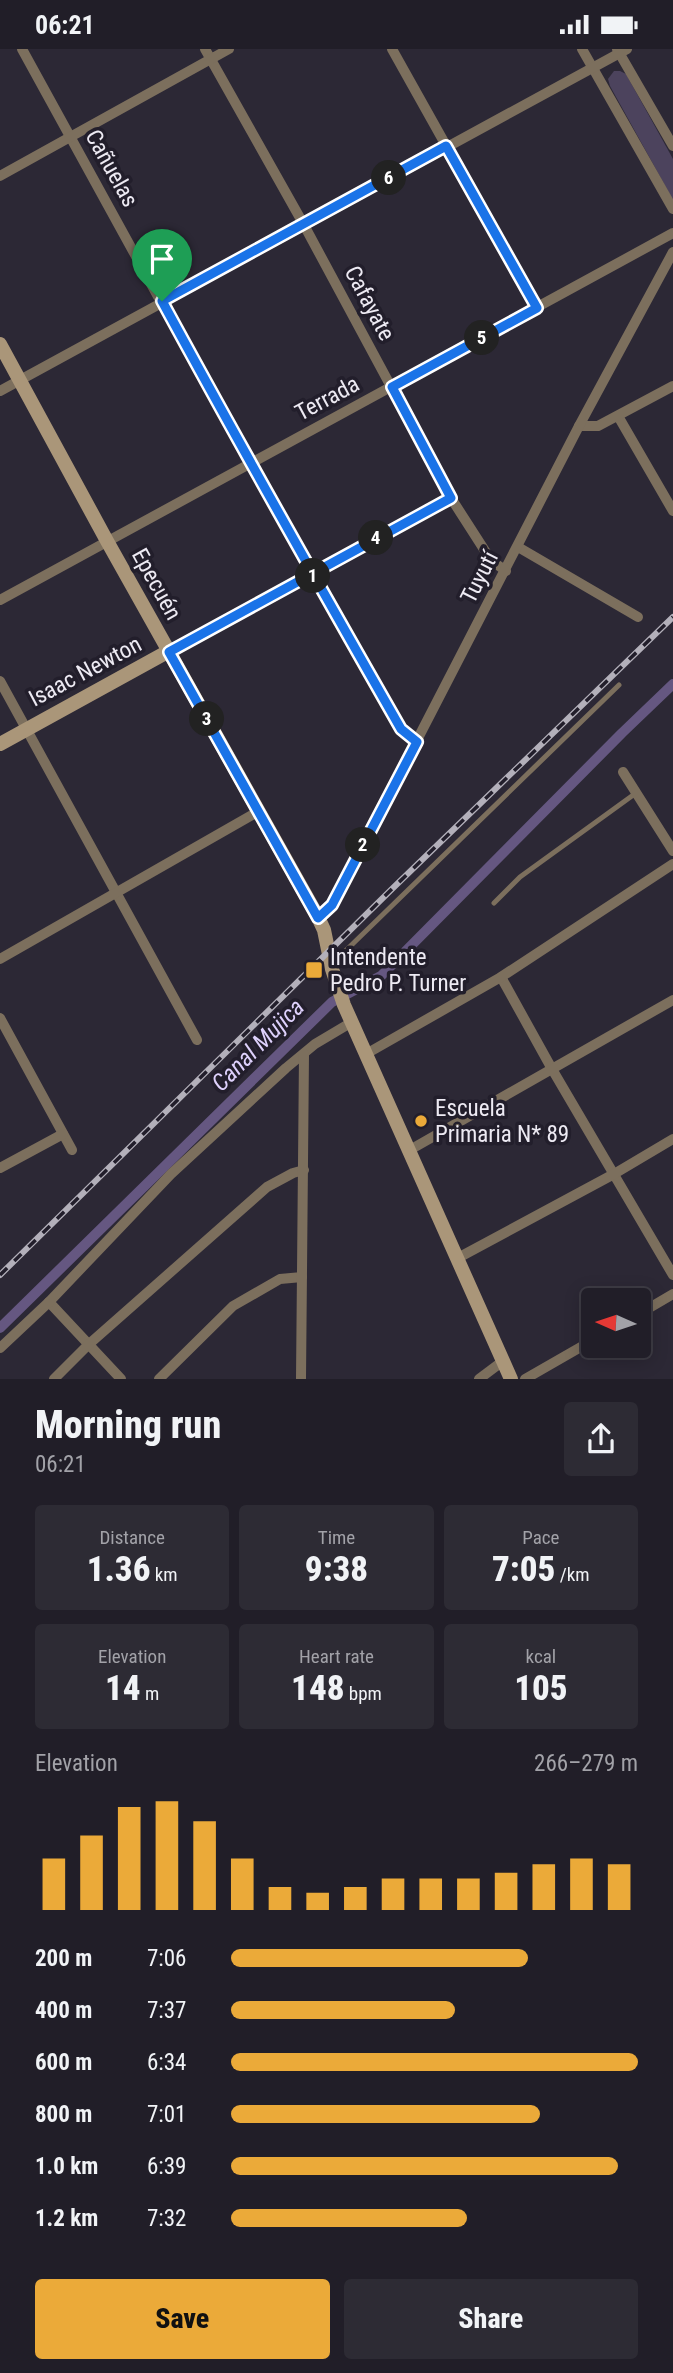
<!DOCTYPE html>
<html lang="en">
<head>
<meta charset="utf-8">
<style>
  body { margin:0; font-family:"Roboto Condensed",sans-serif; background:#2d2b34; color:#f1f3f6; height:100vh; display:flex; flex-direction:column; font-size:26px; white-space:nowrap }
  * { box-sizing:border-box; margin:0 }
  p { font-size:23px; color:#a2a2a8 }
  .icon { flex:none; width:38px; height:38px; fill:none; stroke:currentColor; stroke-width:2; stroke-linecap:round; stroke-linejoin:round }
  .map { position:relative; height:1330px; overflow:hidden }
  .side { display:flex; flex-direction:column; background:#211e28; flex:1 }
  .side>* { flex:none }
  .needle { width:46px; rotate:273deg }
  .buttons { position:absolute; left:581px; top:1239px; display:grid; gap:14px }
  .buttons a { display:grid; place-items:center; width:70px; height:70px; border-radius:7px; background:#211e28; box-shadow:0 4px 18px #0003,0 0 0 2px #3e3c45; font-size:35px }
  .pin { position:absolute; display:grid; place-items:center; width:60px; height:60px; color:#fff; margin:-72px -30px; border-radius:50% 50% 50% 0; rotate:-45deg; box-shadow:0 0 7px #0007 }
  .pin .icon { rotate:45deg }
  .km { position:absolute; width:35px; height:35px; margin:-18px; border-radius:50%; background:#222; color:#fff; font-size:19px; line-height:35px; text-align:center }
  .round { display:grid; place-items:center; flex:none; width:74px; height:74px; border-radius:7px; background:#2d2b34 }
  .overview { display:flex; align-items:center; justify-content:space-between; height:119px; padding:0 35px }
  h1 { font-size:38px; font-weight:800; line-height:52px }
  .stats { display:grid; grid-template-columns:repeat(3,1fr); gap:10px; height:119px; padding:7px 35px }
  .stats div { display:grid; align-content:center; border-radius:7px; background:#2d2b34; text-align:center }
  .stats b { font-size:35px; font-weight:800 }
  .stats small { font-size:19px; font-weight:400 }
  .stats p { font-size:19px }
  .chart { height:196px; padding:14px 35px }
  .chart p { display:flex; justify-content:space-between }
  .chart svg { width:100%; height:126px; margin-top:7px; stroke:#ebaa39; stroke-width:6 }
  .cta { display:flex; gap:14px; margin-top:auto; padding:14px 35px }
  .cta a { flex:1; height:80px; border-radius:7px; background:#ebaa39; color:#111; font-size:28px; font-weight:800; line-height:80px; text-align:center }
  .cta a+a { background:#2d2b34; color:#f1f3f6 }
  ul { padding:0 35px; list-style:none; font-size:23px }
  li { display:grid; grid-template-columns:112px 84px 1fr; align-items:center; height:52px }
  li i { height:18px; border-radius:9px; background:#ebaa39 }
  .status { display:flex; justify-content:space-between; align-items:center; height:49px; padding:0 35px; background:#211e28; direction:ltr }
  .status svg { height:19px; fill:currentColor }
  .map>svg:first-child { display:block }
  .green { fill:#4c435d }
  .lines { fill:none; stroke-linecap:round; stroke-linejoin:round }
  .canal { stroke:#655781; stroke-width:10 }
  .lane { stroke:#7c6f5d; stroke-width:5 }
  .street { stroke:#7c6f5d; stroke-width:10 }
  .secondary { stroke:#aa9679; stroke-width:14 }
  .rail-casing { stroke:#b3b0ba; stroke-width:6 }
  .rail { stroke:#221e2b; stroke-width:3.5; stroke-dasharray:10; stroke-linecap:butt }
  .route-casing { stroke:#fff; stroke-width:14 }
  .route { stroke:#1a73e8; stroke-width:9 }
  .poi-dot { fill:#ebaa39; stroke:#221e2b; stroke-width:2.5 }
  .labels { text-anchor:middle; stroke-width:7; stroke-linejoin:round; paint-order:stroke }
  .street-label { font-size:23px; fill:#edeaf3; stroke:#221e2b }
  .poi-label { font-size:23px; fill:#edeaf3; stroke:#221e2b; text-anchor:start }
  .water-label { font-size:24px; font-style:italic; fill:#ded1fc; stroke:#221e2b }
</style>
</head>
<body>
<div class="status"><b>06:21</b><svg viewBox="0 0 49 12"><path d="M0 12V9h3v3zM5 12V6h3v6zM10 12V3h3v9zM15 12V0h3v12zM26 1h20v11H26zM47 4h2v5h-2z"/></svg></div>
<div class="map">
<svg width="673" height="1330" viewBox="0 0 673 1330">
  <rect width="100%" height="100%" fill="#2c2835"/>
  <path class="green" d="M614 22H620L626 25 673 110V151L610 37 608 30Z"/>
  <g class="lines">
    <path class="canal" d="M0 1279 332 953 381 927 622 684 673 635"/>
    <g class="lane">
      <path d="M494 854 520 828 636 744"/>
      <path d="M334 913 619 636"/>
    </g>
    <g class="street">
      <path d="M22 0 250 415 401 680 417 693"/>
      <path d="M205 0 304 176 451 449 487 505 492 512 506 522"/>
      <path d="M392 0 537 259"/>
      <path d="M582 0 673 160"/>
      <path d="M617 0 673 97"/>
      <path d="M0 127 229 0"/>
      <path d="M0 342 627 0"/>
      <path d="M618 367 673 462"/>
      <path d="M579 377H598L673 337"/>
      <path d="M518 498 638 568"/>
      <path d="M0 551 673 184"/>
      <path d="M169 602 451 449"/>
      <path d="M0 632 197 991"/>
      <path d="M623 723 673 802"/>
      <path d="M318 868 332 856 579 377 673 203"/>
      <path d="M0 910 259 762"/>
      <path d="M501 928 552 1020 673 1226"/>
      <path d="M0 969 72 1101"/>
      <path d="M366 1005 501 928 673 815"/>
      <path d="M408 1102 673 951"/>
      <path d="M0 1119 63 1085"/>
      <path d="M456 1210 614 1125 673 1090"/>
      <path d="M49 1253 121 1330"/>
      <path d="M639 1265 673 1245"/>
      <path d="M0 1299 49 1253 171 1125 286 1019 315 995 352 973"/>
      <path d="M54 1330 88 1296 267 1138 293 1124 304 1121"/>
      <path d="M159 1330 233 1257 280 1230 302 1228"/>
      <path d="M301 1330 304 1005"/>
      <path d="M479 1330 503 1312"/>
      <path d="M525 1330 593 1291"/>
    </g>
    <g class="secondary">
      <path d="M0 295 107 492 318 868 324 881 332 920 344 956 511 1330"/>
      <path d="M0 695 169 602"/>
    </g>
    <defs>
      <path id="rail" d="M0 1226 393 839 673 568"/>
    </defs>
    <use href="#rail" class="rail-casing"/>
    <use href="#rail" class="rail"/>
  </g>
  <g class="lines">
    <defs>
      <path id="route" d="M162 252C240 396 320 538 401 680L417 693 332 856 318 869 169 603 451 449 392 338 537 259 446 97 162 252"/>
    </defs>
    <use href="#route" class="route-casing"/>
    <use href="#route" class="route"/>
  </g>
  <g class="poi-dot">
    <rect x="305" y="912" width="18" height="18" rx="3.5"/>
    <circle cx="421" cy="1072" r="7"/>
  </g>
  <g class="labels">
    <g class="street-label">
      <text transform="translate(112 119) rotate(61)" y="8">Cañuelas</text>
      <text transform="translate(370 254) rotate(62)" y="8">Cafayate</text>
      <text transform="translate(327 349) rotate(-28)" y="8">Terrada</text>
      <text transform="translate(479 528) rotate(-63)" y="8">Tuyutí</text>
      <text transform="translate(157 535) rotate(61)" y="8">Epecuén</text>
      <text transform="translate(85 622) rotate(-28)" y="8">Isaac Newton</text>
    </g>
    <g class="poi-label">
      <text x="330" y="916">Intendente<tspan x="330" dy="26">Pedro P. Turner</tspan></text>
      <text x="435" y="1067">Escuela<tspan x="435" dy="26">Primaria N* 89</tspan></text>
    </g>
    <g class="water-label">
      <text transform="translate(258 996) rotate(-45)" y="8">Canal Mujica</text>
    </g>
  </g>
</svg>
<div class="buttons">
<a><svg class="needle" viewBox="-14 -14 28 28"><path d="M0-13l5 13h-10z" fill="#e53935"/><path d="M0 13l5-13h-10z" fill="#a2a2a8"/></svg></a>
</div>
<div class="pin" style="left:162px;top:252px;background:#1e9e55"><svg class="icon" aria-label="arrive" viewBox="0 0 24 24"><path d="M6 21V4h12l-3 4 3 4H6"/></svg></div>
<b class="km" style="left:313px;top:527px">1</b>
<b class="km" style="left:363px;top:796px">2</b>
<b class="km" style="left:207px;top:670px">3</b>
<b class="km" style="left:376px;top:489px">4</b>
<b class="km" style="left:482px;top:289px">5</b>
<b class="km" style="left:389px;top:129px">6</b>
</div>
<section class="side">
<div class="overview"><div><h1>Morning run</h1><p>06:21</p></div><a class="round"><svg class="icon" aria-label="share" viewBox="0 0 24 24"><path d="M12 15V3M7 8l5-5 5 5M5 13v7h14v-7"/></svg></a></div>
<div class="stats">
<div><p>Distance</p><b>1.36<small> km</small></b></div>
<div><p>Time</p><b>9:38</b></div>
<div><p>Pace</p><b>7:05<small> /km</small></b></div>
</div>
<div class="stats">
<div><p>Elevation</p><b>14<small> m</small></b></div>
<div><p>Heart rate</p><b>148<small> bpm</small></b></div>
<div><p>kcal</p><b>105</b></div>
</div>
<div class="chart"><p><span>Elevation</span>266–279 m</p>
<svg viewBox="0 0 160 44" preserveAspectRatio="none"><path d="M5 44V26M15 44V18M25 44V8M35 44V6M45 44V13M55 44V26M65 44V36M75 44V38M85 44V36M95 44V33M105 44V33M115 44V33M125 44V31M135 44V28M145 44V26M155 44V28"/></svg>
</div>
<ul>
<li><b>200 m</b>7:06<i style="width:73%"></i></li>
<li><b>400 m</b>7:37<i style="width:55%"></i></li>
<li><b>600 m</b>6:34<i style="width:100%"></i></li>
<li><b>800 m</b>7:01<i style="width:76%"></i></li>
<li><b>1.0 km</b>6:39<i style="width:95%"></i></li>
<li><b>1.2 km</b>7:32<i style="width:58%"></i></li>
</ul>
<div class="cta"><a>Save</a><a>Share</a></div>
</section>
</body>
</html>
